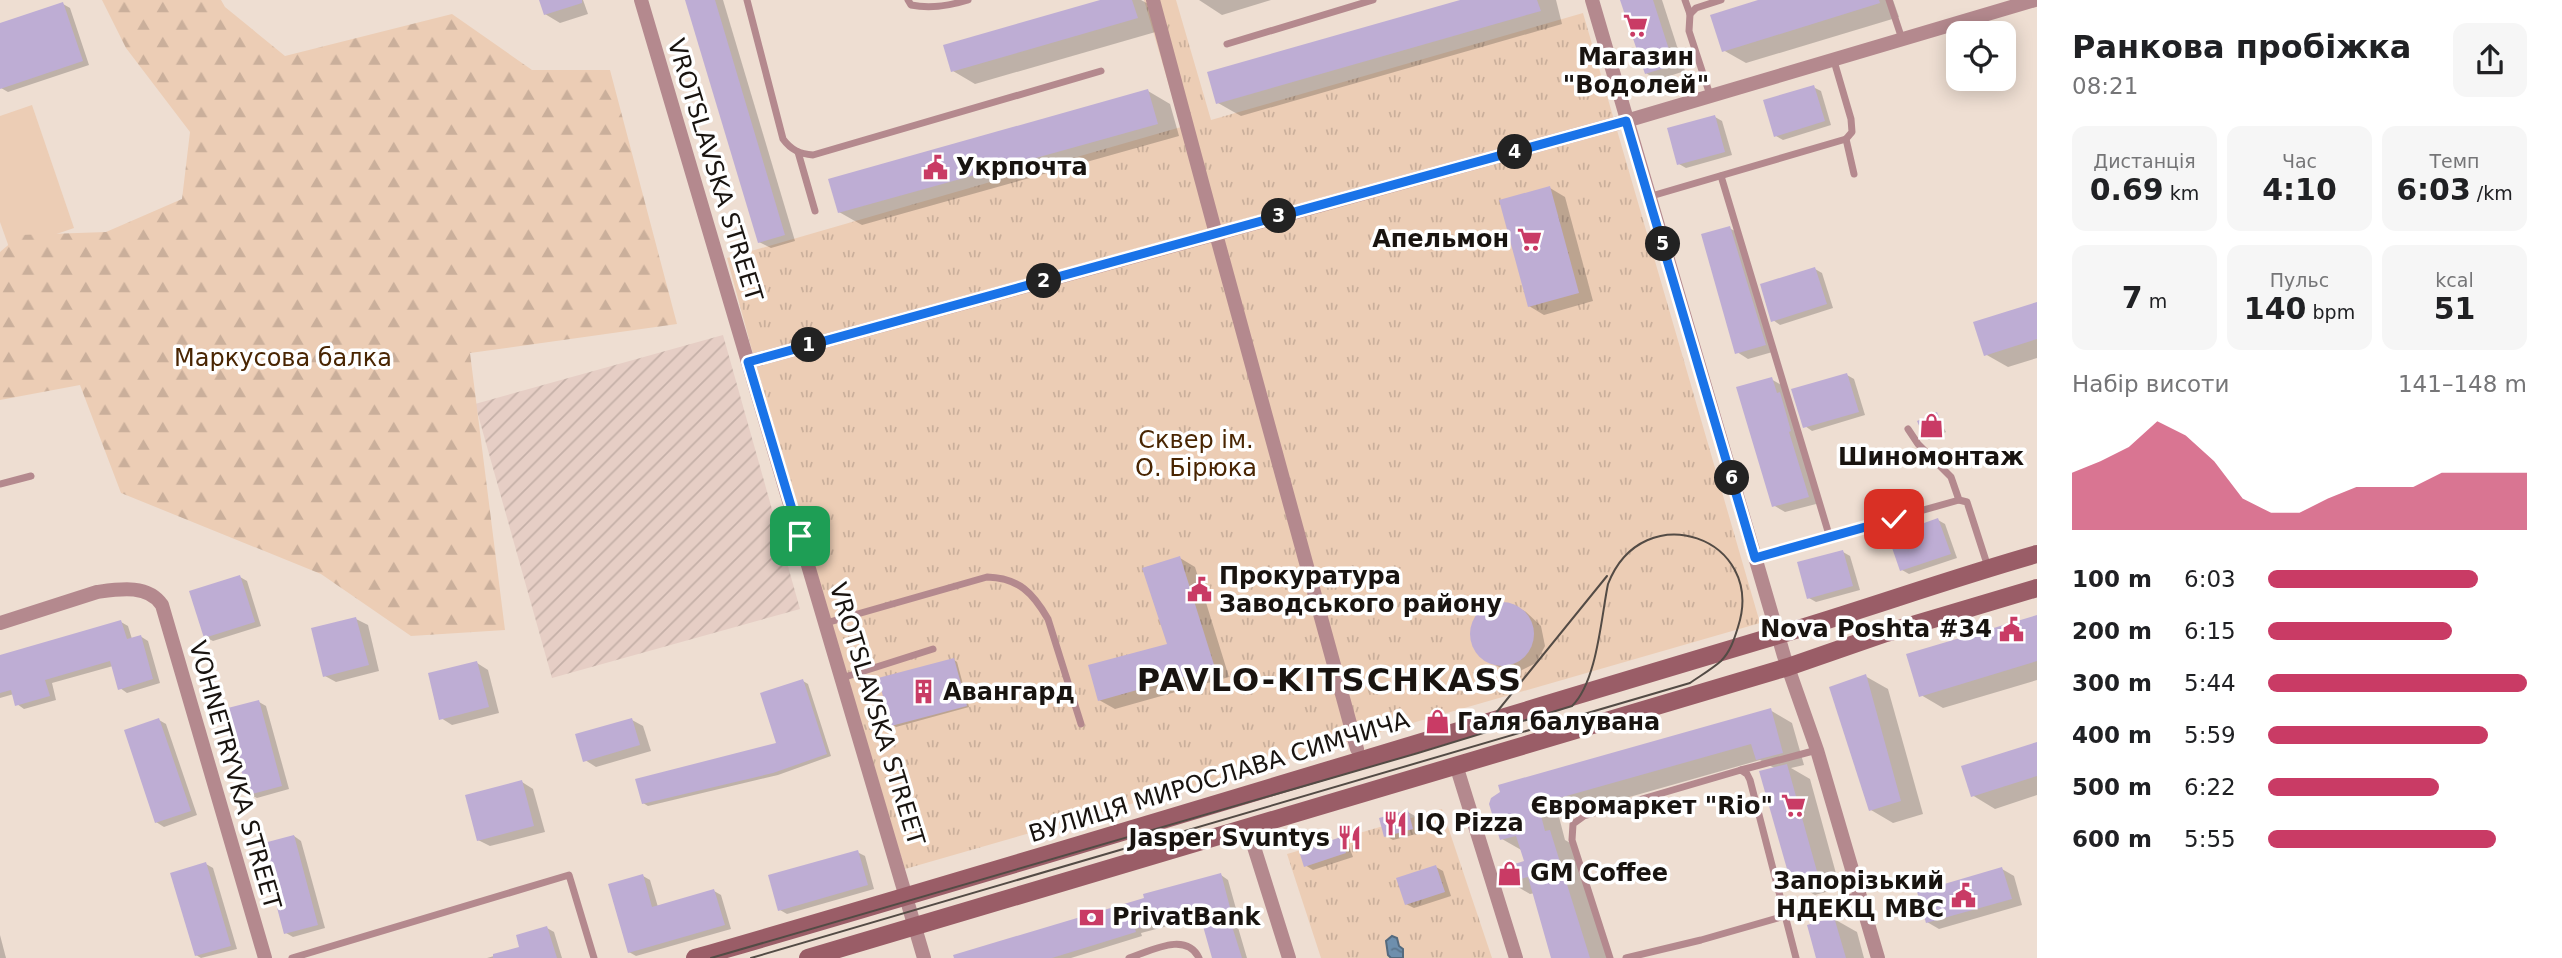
<!DOCTYPE html>
<html lang="uk">
<head>
<meta charset="utf-8">
<style>
  body { margin:0; font-family:"DejaVu Sans",sans-serif; background:#f6f6f6; color:#202124; height:100vh; display:flex; flex-direction:column; font-size:26px; white-space:nowrap }
  * { box-sizing:border-box; margin:0 }
  p { font-size:23px; color:#757577 }
  .icon { flex:none; width:38px; height:38px; fill:none; stroke:currentColor; stroke-width:2; stroke-linecap:round; stroke-linejoin:round }
  .map { position:relative; flex:1; overflow:hidden }
  .panel { display:flex; flex-direction:column; background:#fff; width:525px }
  .panel>* { flex:none }
  .tools { position:absolute; left:1946px; top:21px; display:grid; gap:14px }
  .tools a { display:grid; place-items:center; width:70px; height:70px; border-radius:14px; background:#fff; box-shadow:0 4px 18px #0003; font-size:35px }
  .pin { position:absolute; display:grid; place-items:center; width:60px; height:60px; color:#fff; margin:-30px; border-radius:14px; box-shadow:0 4px 10px #0006 }
  .km { position:absolute; width:35px; height:35px; margin:-18px; border-radius:50%; background:#222; color:#fff; font-size:19px; line-height:35px; text-align:center }
  .round { display:grid; place-items:center; flex:none; width:74px; height:74px; border-radius:14px; background:#f6f6f6 }
  .summary { display:flex; align-items:center; justify-content:space-between; height:119px; padding:0 35px }
  h1 { font-size:32px; font-weight:800; line-height:52px }
  .stats { display:grid; grid-template-columns:repeat(3,1fr); gap:10px; height:119px; padding:7px 35px }
  .stats div { display:grid; align-content:center; border-radius:14px; background:#f6f6f6; text-align:center }
  .stats b { font-size:30px; font-weight:800 }
  .stats small { font-size:19px; font-weight:400 }
  .stats p { font-size:19px }
  .chart { height:196px; padding:14px 35px }
  .chart p { display:flex; justify-content:space-between }
  .chart svg { width:100%; height:126px; margin-top:7px; fill:#c93b65; opacity:.7 }
  ul { padding:0 35px; list-style:none; font-size:23px }
  li { display:grid; grid-template-columns:112px 84px 1fr; align-items:center; height:52px }
  li i { height:18px; border-radius:9px; background:#c93b65 }
  main { display:flex; flex:1; min-height:0 }
  .map>svg:first-child { display:block }
  .industrial { fill:url(#industrial-furrows) }
  .grass { fill:#eccdb5 }
  .forest { fill:url(#forest-firs) }
  .park { fill:url(#park-tufts) }
  .water { fill:url(#water-ripples); stroke:#546a7e; stroke-width:2 }
  .shadow { fill:#0003 }
  .building { fill:#beadd4 }
  .lines { fill:none; stroke-linecap:round; stroke-linejoin:round }
  .lane { stroke:#b4898e; stroke-width:7 }
  .street { stroke:#b4898e; stroke-width:14 }
  .secondary { stroke:#9a5d67; stroke-width:18 }
  .tram { stroke:#534b45; stroke-width:2 }
  .route-casing { stroke:#fff; stroke-width:14 }
  .route { stroke:#1a73e8; stroke-width:9 }
  .labels { text-anchor:middle; stroke-width:7; stroke-linejoin:round; paint-order:stroke }
  .poi-label { font-size:24px; font-weight:bold; fill:#191410; stroke:#fff; text-anchor:start }
  .street-label { font-size:24px; fill:#191410; stroke:#fff }
  .park-label { font-size:24px; fill:#492502; stroke:#fff }
  .district-label { font-size:32px; font-weight:bold; letter-spacing:2px; fill:#191410; stroke:#fff }
</style>
</head>
<body>
<main>
<div class="map">
<svg width="2037" height="958" viewBox="0 0 2037 958">
  <defs>
    <pattern id="industrial-furrows" width="10" height="10" patternUnits="userSpaceOnUse" patternTransform="scale(1.75)"><rect width="10" height="10" fill="#e6cec5"/><path d="M-1 1l2-2M0 10L10 0M9 11l2-2" fill="none" stroke="#c5b0a8"/></pattern>
    <pattern id="forest-firs" width="22" height="20" patternUnits="userSpaceOnUse" patternTransform="scale(1.75)"><rect width="22" height="20" fill="#eccdb5"/><path d="M5 1l3.5 6h-7zM16 11l3.5 6h-7z" fill="#caaf9b"/></pattern>
    <pattern id="park-tufts" width="24" height="20" patternUnits="userSpaceOnUse" patternTransform="scale(1.75)"><rect width="24" height="20" fill="#eccdb5"/><path d="M3 7l-1-3M5 7V3M7 7l1-3M15 17l-1-3M17 17v-4M19 17l1-3" fill="none" stroke="#caaf9b"/></pattern>
    <pattern id="water-ripples" width="26" height="14" patternUnits="userSpaceOnUse" patternTransform="scale(1.75)"><rect width="26" height="14" fill="#6e8fad"/><path d="M2 4q2-2 4 0t4 0M15 11q2-2 4 0t4 0" fill="none" stroke="#5a748b"/></pattern>
  </defs>
  <rect width="100%" height="100%" fill="#eeded2"/>
  <path class="industrial" d="M723 335 800 609 552 678 475 404Z"/>
  <path class="grass" d="M32 105 74 228 10 250 0 222V116Z"/>
  <path class="forest" d="M102 0H221L225 7 285 56 452 14 532 70H610L677 324 470 353 505 630 411 636 321 574 121 493 80 385 0 400V252L20 235 106 232 182 199 190 132 126 48Z"/>
  <g class="park">
    <path d="M1144 0H1176L1211 120 1583 13 1760 623 905 869 826 623 727 258 1181 127Z"/>
    <path d="M1442 809 1492 958H1321L1287 854Z"/>
  </g>
  <path class="water" d="M1392 936 1397 938 1399 946 1403 949V958H1391L1388 955 1386 941Z"/>
  <g class="shadow">
    <path d="M541 0H583L588 14 560 23 545 14Z"/>
    <path d="M687 0H723L795 241 771 248 759 242Z"/>
    <path d="M1106 0H1141L1152 6 1159 31 975 84 953 71Z"/>
    <path d="M1199 0H1271L1222 15Z"/>
    <path d="M1467 0H1556L1562 24 1241 116 1218 103Z"/>
    <path d="M1622 0H1662L1685 71 1657 80 1646 73Z"/>
    <path d="M1764 0H1893L1899 17 1746 63 1723 50Z"/>
    <path d="M63 4 70 8 89 65 8 92 1 88 0 25Z"/>
    <path d="M1813 87 1821 91 1831 125 1783 140 1776 136Z"/>
    <path d="M1148 91 1170 104 1179 136 862 225 839 212Z"/>
    <path d="M1715 117 1722 121 1732 155 1686 168 1679 164Z"/>
    <path d="M1550 188 1565 197 1593 301 1544 315 1529 306Z"/>
    <path d="M1729 228 1741 234 1776 351 1748 359 1737 352Z"/>
    <path d="M1815 269 1822 273 1833 308 1780 325 1773 320Z"/>
    <path d="M2037 304V358L2008 367 1985 354Z"/>
    <path d="M1847 375 1854 379 1865 415 1812 431 1805 426Z"/>
    <path d="M1771 379 1783 386 1820 503 1785 512 1773 505Z"/>
    <path d="M1936 414 1946 432 1929 440 1926 438Z"/>
    <path d="M1938 520 1945 524 1957 558 1909 574 1902 570Z"/>
    <path d="M1843 552 1850 556 1860 590 1816 602 1809 598Z"/>
    <path d="M1180 558 1195 567 1229 677 1115 709 1099 700 1170 645Z"/>
    <path d="M240 577 247 581 261 626 213 641 205 637Z"/>
    <path d="M1504 603 1514 605 1526 612 1541 626 1545 646 1536 663 1518 672 1499 667 1486 660 1474 645 1473 625 1477 616 1484 609Z"/>
    <path d="M2037 617V680L1943 708 1921 695Z"/>
    <path d="M356 619 368 625 379 671 336 682 325 676Z"/>
    <path d="M121 622 128 626 132 639 140 636 148 641 160 683 127 693 120 688 113 666 52 683 56 700 24 709 17 704 14 694 0 698V657Z"/>
    <path d="M954 660 957 662 969 707 896 727 893 725Z"/>
    <path d="M477 663 488 670 499 713 452 725 441 718Z"/>
    <path d="M1865 676 1888 689 1923 814 1893 823 1871 810Z"/>
    <path d="M803 681 808 684 831 756 778 775 648 806 643 803 778 745Z"/>
    <path d="M259 702 266 706 289 789 257 798 249 794Z"/>
    <path d="M1770 710 1792 723 1804 765 1791 768 1810 779 1840 888 1815 895 1792 882 1776 769 1760 760 1559 817 1565 840 1572 844 1607 958H1554L1535 893 1530 894 1508 881 1526 863 1523 851 1502 839 1491 804Z"/>
    <path d="M159 720 166 724 197 815 164 827 156 822Z"/>
    <path d="M632 720 643 726 651 751 596 767 585 760Z"/>
    <path d="M2037 744V795L1995 809 1972 795Z"/>
    <path d="M522 782 533 789 545 832 490 846 478 840Z"/>
    <path d="M1408 812 1415 816 1420 833 1393 840 1386 836Z"/>
    <path d="M294 836 301 841 325 928 293 937 286 933Z"/>
    <path d="M1341 839 1348 844 1353 857 1313 870 1305 865Z"/>
    <path d="M857 852 865 856 874 889 787 914 780 910Z"/>
    <path d="M206 864 213 868 237 949 201 958 196 955Z"/>
    <path d="M1436 867 1443 871 1451 896 1414 908 1406 904Z"/>
    <path d="M2002 869 2014 876 2022 905 1939 929 1927 922Z"/>
    <path d="M1221 875 1228 880 1240 923 1237 924 1247 958H1214L1202 917 1141 933 1142 936 1071 958H955Z"/>
    <path d="M643 876 650 880 658 907 714 891 721 895 731 929 636 956 629 952Z"/>
    <path d="M1834 919 1857 932 1864 958H1818Z"/>
    <path d="M547 928 554 932 562 958H487L522 948Z"/>
    <path d="M0 935 6 958H0Z"/>
  </g>
  <g class="building">
    <path d="M539 0H582V3L544 15Z"/>
    <path d="M685 0H715L785 235 758 243Z"/>
    <path d="M1100 0H1132L1138 18 951 72 943 45Z"/>
    <path d="M1460 0H1537L1541 11 1216 104 1207 72Z"/>
    <path d="M1620 0H1653L1674 65 1645 74Z"/>
    <path d="M1758 0H1879L1880 3 1722 52 1710 15Z"/>
    <path d="M63 2 83 61 0 89V23Z"/>
    <path d="M1814 85 1825 121 1774 137 1763 100Z"/>
    <path d="M1148 89 1158 124 838 213 828 179Z"/>
    <path d="M1715 115 1725 152 1677 165 1667 128Z"/>
    <path d="M1550 186 1579 293 1528 307 1499 200Z"/>
    <path d="M1730 226 1766 345 1735 354 1701 234Z"/>
    <path d="M1815 267 1827 304 1771 322 1760 284Z"/>
    <path d="M2037 302V339L1984 356 1973 322Z"/>
    <path d="M1847 373 1859 412 1803 428 1791 389Z"/>
    <path d="M1772 377 1777 393 1780 392 1791 431 1789 432 1809 497 1772 507 1736 387Z"/>
    <path d="M1937 412 1944 430 1925 439 1917 421Z"/>
    <path d="M1938 518 1951 554 1900 571 1888 536Z"/>
    <path d="M1843 550 1853 586 1807 599 1797 562Z"/>
    <path d="M1180 556 1215 668 1098 701 1088 665 1167 644 1142 568Z"/>
    <path d="M240 575 255 622 204 638 189 591Z"/>
    <circle cx="1502" cy="634" r="32"/>
    <path d="M2037 615V661L1919 697 1906 654Z"/>
    <path d="M356 617 369 665 323 677 311 628Z"/>
    <path d="M121 620 127 639 141 635 153 679 118 690 110 661 45 680 50 696 15 706 11 690 0 693V655Z"/>
    <path d="M954 658 967 706 891 726 878 678Z"/>
    <path d="M477 661 489 707 439 720 428 673Z"/>
    <path d="M1866 674 1901 801 1869 811 1829 687Z"/>
    <path d="M803 679 827 754 773 773 642 804 635 779 776 743 760 693Z"/>
    <path d="M259 700 282 786 248 795 224 709Z"/>
    <path d="M1771 708 1783 753 1756 760 1751 744 1538 804 1545 831 1550 830 1590 958H1551L1528 877 1506 883 1502 868 1524 861 1516 836 1500 840 1489 804 1491 798 1500 792 1498 785Z"/>
    <path d="M159 718 191 811 155 823 124 730Z"/>
    <path d="M632 718 640 745 583 762 575 734Z"/>
    <path d="M2037 742V776L1971 797 1961 766Z"/>
    <path d="M1787 764 1818 875 1791 883 1759 771Z"/>
    <path d="M522 780 534 826 477 841 465 795Z"/>
    <path d="M1408 810 1413 829 1384 837 1379 818Z"/>
    <path d="M294 835 318 925 284 934 260 844Z"/>
    <path d="M1341 837 1346 853 1304 867 1299 851Z"/>
    <path d="M858 850 868 885 778 911 768 875Z"/>
    <path d="M206 862 231 946 195 956 170 873Z"/>
    <path d="M1436 865 1445 892 1405 905 1396 878Z"/>
    <path d="M2002 867 2012 899 1926 923 1917 892Z"/>
    <path d="M1221 873 1233 919 1230 920 1242 958H1212L1199 912 1135 929 1136 932 1052 958H954L953 955 1144 898 1143 894Z"/>
    <path d="M643 874 652 907 714 889 725 925 628 953 608 884Z"/>
    <path d="M1834 917 1846 958H1816L1807 925Z"/>
    <path d="M547 926 557 958H493V954L519 947 516 935Z"/>
  </g>
  <g class="lines">
    <g class="lane">
      <path d="M747 0 783 139C791 150 800 154 813 155L1101 71"/>
      <path d="M908 0 911 5C931 9 949 6 968 0"/>
      <path d="M1685 0 1690 14 1689 31 1710 95"/>
      <path d="M1889 0 1902 39"/>
      <path d="M1690 14 1696 8 1721 0"/>
      <path d="M1227 44 1373 0"/>
      <path d="M1834 61 1851 119 1852 132 1846 139 1854 174"/>
      <path d="M798 152 815 211"/>
      <path d="M1721 176 1830 538"/>
      <path d="M1648 197 1846 139"/>
      <path d="M1908 429 1918 444 1951 477 1959 500 1967 502 1988 567"/>
      <path d="M0 484 31 476"/>
      <path d="M1756 557 1959 500"/>
      <path d="M826 623 987 577C1019 578 1033 593 1048 619L1081 724"/>
      <path d="M842 678 933 649"/>
      <path d="M1741 770 1817 750"/>
      <path d="M292 958 569 875 594 958"/>
      <path d="M1129 958C1151 951 1186 931 1199 958"/>
      <path d="M1610 958 1572 840 1573 824 1584 816 1741 770 1747 774 1750 780 1796 958"/>
      <path d="M1626 958 1701 940 1858 895"/>
    </g>
    <g class="street">
      <path d="M641 0 924 958"/>
      <path d="M1592 0 1784 656 1817 750 1878 958"/>
      <path d="M748 362 1216 234 1153 0"/>
      <path d="M0 623 97 592C119 589 148 584 162 605L265 958"/>
      <path d="M1357 749 1216 234 1626 121 2035 0"/>
      <path d="M1456 765 1516 958"/>
      <path d="M1248 828 1289 958"/>
    </g>
    <g class="secondary">
      <path d="M695 958C1056 854 1415 743 1775 636 1863 610 1949 579 2037 554"/>
      <path d="M808 958 1788 667 1886 633 2037 588"/>
    </g>
    <g class="tram">
      <path d="M1477 731 1487 724 1607 576"/>
      <path d="M711 958 1418 753 1572 706C1597 682 1601 618 1608 584 1643 494 1767 538 1738 627 1734 640 1730 652 1721 661 1712 669 1700 676 1690 683L751 958"/>
    </g>
  </g>
  <g class="lines">
    <defs>
      <path id="route" d="M800 536 748 362 1626 121 1755 558 1894 519"/>
    </defs>
    <use href="#route" class="route-casing"/>
    <use href="#route" class="route"/>
  </g>
  <defs>
    <symbol id="supermarket-bare" viewBox="-9 -9 18 18"><path d="M-6-5.5h2.5l.6 2H6L4.5 2H-2.5L-4.4-4H-6ZM-1.5 3.2a1.3 1.3 0 1 0 .1 0ZM3 3.2a1.3 1.3 0 1 0 .1 0Z" fill="#c93b65" stroke="#fff" stroke-width="2.5" paint-order="stroke"/></symbol>
    <symbol id="civic-bare" viewBox="-9 -9 18 18"><path d="M-.6-6.5H3V-4.5H.6V-3L4-1V1h2V6H-6V1h2V-1L-.6-3ZM-1.2 2.5V6h2.4V2.5Z" fill="#c93b65" stroke="#fff" stroke-width="2.5" paint-order="stroke"/></symbol>
    <symbol id="shop-bare" viewBox="-9 -9 18 18"><path d="M-5-2.5h2.3a2.7 3.5 0 0 1 5.4 0H5L5.5 6h-11ZM-1.5-2.5h3a1.5 2.3 0 0 0-3 0Z" fill="#c93b65" stroke="#fff" stroke-width="2.5" paint-order="stroke"/></symbol>
    <symbol id="building-bare" viewBox="-9 -9 18 18"><path d="M-4-6H4V6H1V3H-1V6H-4ZM-2.5-4.3h1.7v1.8h-1.7ZM.8-4.3h1.7v1.8H.8ZM-2.5-1h1.7V.8h-1.7ZM.8-1h1.7V.8H.8Z" fill="#c93b65" stroke="#fff" stroke-width="2.5" paint-order="stroke"/></symbol>
    <symbol id="restaurant-bare" viewBox="-9 -9 18 18"><path d="M-5-6h1v4h1v-4h1v4h1v-4h1v5L-1.5 .5V6h-2V.5L-5-1ZM5-6V6H3V1.5H1.5Q1.5-4 5-6Z" fill="#c93b65" stroke="#fff" stroke-width="2.5" paint-order="stroke"/></symbol>
    <symbol id="bank-bare" viewBox="-9 -9 18 18"><path d="M-6-4H6V4H-6ZM0-2.3a2.3 2.3 0 1 0 0 4.6a2.3 2.3 0 1 0 0-4.6Z" fill="#c93b65" stroke="#fff" stroke-width="2.5" paint-order="stroke"/></symbol>
  </defs>
  <g fill-rule="evenodd">
    <use href="#supermarket-bare" x="1618" y="8" width="35" height="35"/>
    <use href="#civic-bare" x="918" y="150" width="35" height="35"/>
    <use href="#supermarket-bare" x="1512" y="222" width="35" height="35"/>
    <use href="#shop-bare" x="1914" y="408" width="35" height="35"/>
    <use href="#civic-bare" x="1182" y="572" width="35" height="35"/>
    <use href="#civic-bare" x="1994" y="612" width="35" height="35"/>
    <use href="#building-bare" x="906" y="674" width="35" height="35"/>
    <use href="#shop-bare" x="1420" y="704" width="35" height="35"/>
    <use href="#supermarket-bare" x="1776" y="788" width="35" height="35"/>
    <use href="#restaurant-bare" x="1378" y="806" width="35" height="35"/>
    <use href="#restaurant-bare" x="1332" y="820" width="35" height="35"/>
    <use href="#shop-bare" x="1492" y="856" width="35" height="35"/>
    <use href="#civic-bare" x="1946" y="878" width="35" height="35"/>
    <use href="#bank-bare" x="1074" y="900" width="35" height="35"/>
  </g>
  <g class="labels">
    <g class="poi-label">
      <text x="1636" y="65" text-anchor="middle">Магазин<tspan x="1636" dy="28">"Водолей"</tspan></text>
      <text x="956" y="175">Укрпочта</text>
      <text x="1509" y="247" text-anchor="end">Апельмон</text>
      <text x="1931" y="465" text-anchor="middle">Шиномонтаж</text>
      <text x="1219" y="584">Прокуратура<tspan x="1219" dy="28">Заводського району</tspan></text>
      <text x="1992" y="637" text-anchor="end">Nova Poshta #34</text>
      <text x="943" y="700">Авангард</text>
      <text x="1457" y="730">Галя балувана</text>
      <text x="1773" y="814" text-anchor="end">Євромаркет "Rio"</text>
      <text x="1416" y="831">IQ Pіzza</text>
      <text x="1330" y="846" text-anchor="end">Jasper Svuntys</text>
      <text x="1530" y="881">GM Coffee</text>
      <text x="1944" y="889" text-anchor="end">Запорізький<tspan x="1944" dy="28">НДЕКЦ МВС</tspan></text>
      <text x="1112" y="925">PrivatBank</text>
    </g>
    <g class="street-label">
      <text transform="translate(715 170) rotate(73)" y="8">VROTSLAVSKA STREET</text>
      <text transform="translate(877 714) rotate(73)" y="8">VROTSLAVSKA STREET</text>
      <text transform="translate(235 775) rotate(74)" y="8">VOHNETRYVKA STREET</text>
      <text transform="translate(1219 777) rotate(-17)" y="8">ВУЛИЦЯ МИРОСЛАВА СИМЧИЧА</text>
    </g>
    <g class="park-label">
      <text x="283" y="366">Маркусова балка</text>
      <text x="1196" y="448">Сквер ім.<tspan x="1196" dy="28">О. Бірюка</tspan></text>
    </g>
    <g class="district-label">
      <text x="1330" y="691">PAVLO-KITSCHKASS</text>
    </g>
  </g>
</svg>
<div class="tools">
<a><svg class="icon" aria-label="locate" viewBox="0 0 24 24"><circle cx="12" cy="12" r="6"/><path d="M12 2v4M12 18v4M2 12h4M18 12h4"/></svg></a>
</div>
<div class="pin" style="left:800px;top:536px;background:#1e9e55"><svg class="icon" aria-label="arrive" viewBox="0 0 24 24"><path d="M6 21V4h12l-3 4 3 4H6"/></svg></div>
<div class="pin" style="left:1894px;top:519px;background:#d93025"><svg class="icon" aria-label="check" viewBox="0 0 24 24"><path d="M5 12l5 5 9-10"/></svg></div>
<b class="km" style="left:809px;top:345px">1</b>
<b class="km" style="left:1044px;top:281px">2</b>
<b class="km" style="left:1279px;top:216px">3</b>
<b class="km" style="left:1515px;top:152px">4</b>
<b class="km" style="left:1663px;top:244px">5</b>
<b class="km" style="left:1732px;top:478px">6</b>
</div>
<section class="panel">
<div class="summary"><div><h1>Ранкова пробіжка</h1><p>08:21</p></div><a class="round"><svg class="icon" aria-label="share" viewBox="0 0 24 24"><path d="M12 15V3M7 8l5-5 5 5M5 13v7h14v-7"/></svg></a></div>
<div class="stats">
<div><p>Дистанція</p><b>0.69<small> km</small></b></div>
<div><p>Час</p><b>4:10</b></div>
<div><p>Темп</p><b>6:03<small> /km</small></b></div>
</div>
<div class="stats">
<div><b>7<small> m</small></b></div>
<div><p>Пульс</p><b>140<small> bpm</small></b></div>
<div><p>kcal</p><b>51</b></div>
</div>
<div class="chart"><p><span>Набір висоти</span>141–148 m</p>
<svg viewBox="0 0 160 44" preserveAspectRatio="none"><path d="M0 44V24L10 20L20 15L30 6L40 11L50 20L60 33L70 38L80 38L90 33L100 29L110 29L120 29L130 24L140 24L150 24L160 24V44z"/></svg>
</div>
<ul>
<li><b>100 m</b>6:03<i style="width:81%"></i></li>
<li><b>200 m</b>6:15<i style="width:71%"></i></li>
<li><b>300 m</b>5:44<i style="width:100%"></i></li>
<li><b>400 m</b>5:59<i style="width:85%"></i></li>
<li><b>500 m</b>6:22<i style="width:66%"></i></li>
<li><b>600 m</b>5:55<i style="width:88%"></i></li>
</ul>
</section>
</main>
</body>
</html>
